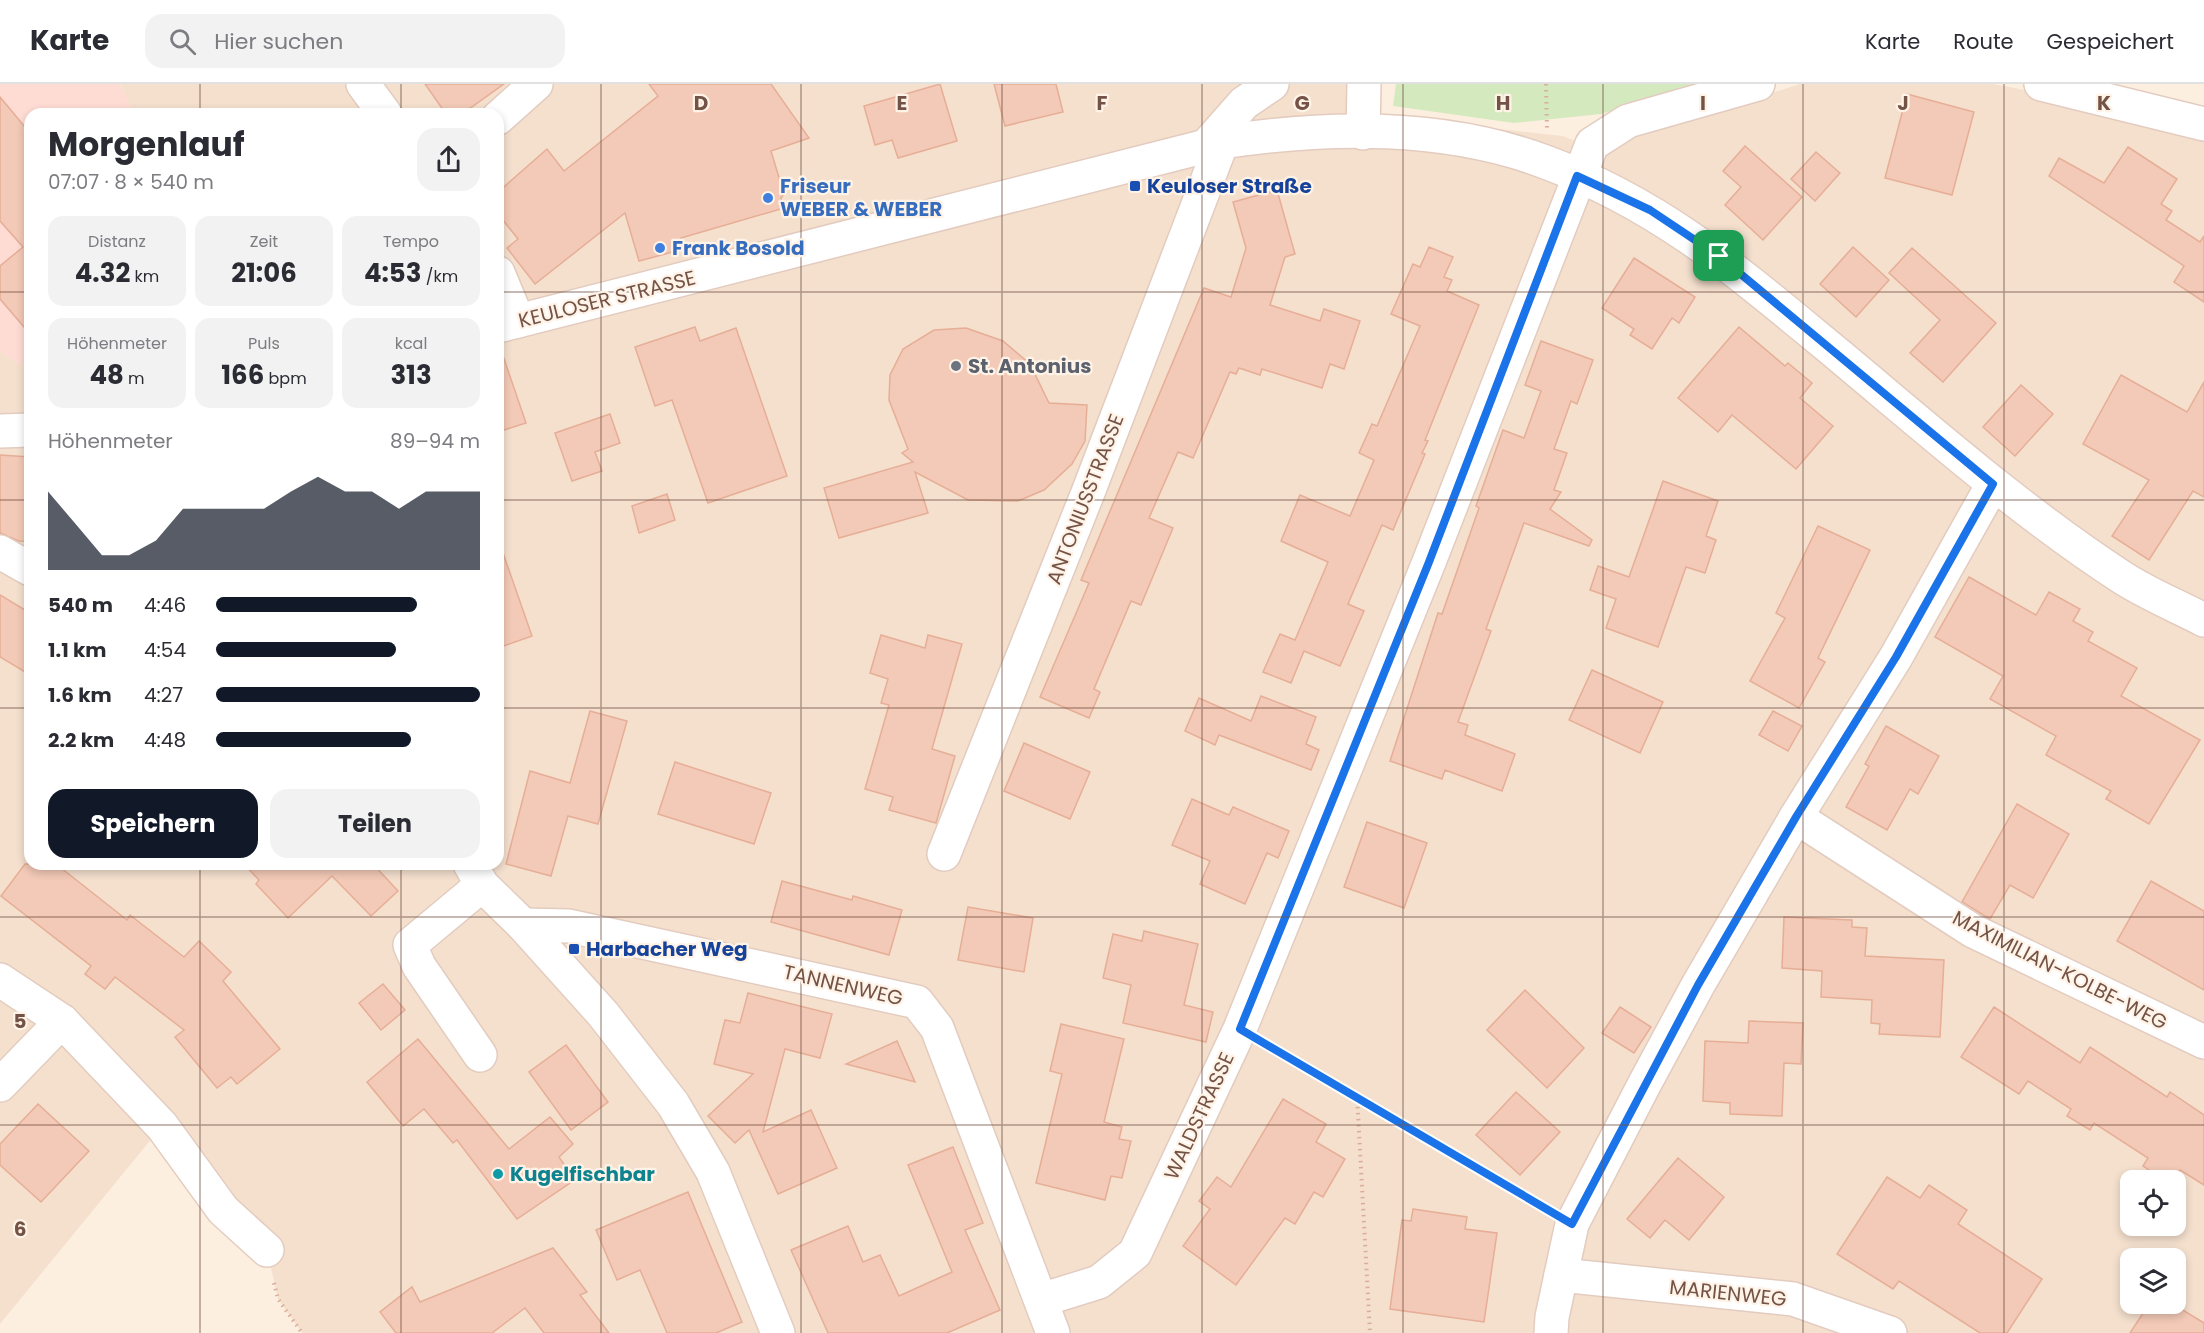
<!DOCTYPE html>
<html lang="de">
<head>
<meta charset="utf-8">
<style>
  body { margin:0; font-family:Poppins,sans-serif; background:#f2f2f3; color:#2b2b33; height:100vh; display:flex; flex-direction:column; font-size:22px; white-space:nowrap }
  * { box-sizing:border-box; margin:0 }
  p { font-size:20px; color:#7c7c81 }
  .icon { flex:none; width:33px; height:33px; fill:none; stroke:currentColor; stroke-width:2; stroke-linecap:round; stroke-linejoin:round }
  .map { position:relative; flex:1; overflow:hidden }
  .details { position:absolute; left:24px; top:24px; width:480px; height:762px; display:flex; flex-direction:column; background:#fff; border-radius:18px; box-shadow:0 3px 9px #0003 }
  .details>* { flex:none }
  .controls { position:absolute; left:2120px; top:1086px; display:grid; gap:12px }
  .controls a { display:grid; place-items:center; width:66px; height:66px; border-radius:12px; background:#fff; box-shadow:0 3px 9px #0003; font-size:30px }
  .pin { position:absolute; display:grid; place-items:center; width:51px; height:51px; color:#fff; margin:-26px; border-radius:12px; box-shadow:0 3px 9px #0006 }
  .round { display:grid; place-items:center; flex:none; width:63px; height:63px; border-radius:18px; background:#f2f2f3 }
  .summary { display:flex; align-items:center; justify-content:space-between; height:102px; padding:0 24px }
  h1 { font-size:33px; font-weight:700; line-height:45px }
  .stats { display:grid; grid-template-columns:repeat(3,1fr); gap:9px; height:102px; padding:6px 24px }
  .stats div { display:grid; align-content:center; border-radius:15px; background:#f2f2f3; text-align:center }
  .stats b { font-size:26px; font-weight:700 }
  .stats small { font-size:16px; font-weight:400 }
  .stats p { font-size:16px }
  .chart { height:168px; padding:12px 24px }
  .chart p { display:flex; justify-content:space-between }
  .chart svg { width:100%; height:108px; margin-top:6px; fill:#111827; opacity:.7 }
  .action { display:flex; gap:12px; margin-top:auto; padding:12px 24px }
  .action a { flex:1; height:69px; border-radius:18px; background:#111827; color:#fff; font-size:24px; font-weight:700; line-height:69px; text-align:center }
  .action a+a { background:#f2f2f3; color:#2b2b33 }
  ul { padding:0 24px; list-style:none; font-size:20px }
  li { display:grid; grid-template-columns:96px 72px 1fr; align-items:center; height:45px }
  li i { height:15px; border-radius:8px; background:#111827 }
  header { display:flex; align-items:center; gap:36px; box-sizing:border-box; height:84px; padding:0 30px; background:#fff; border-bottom:2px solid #e1e1e2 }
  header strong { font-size:28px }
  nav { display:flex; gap:33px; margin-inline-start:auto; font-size:21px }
  .search { width:420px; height:54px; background:#f2f2f3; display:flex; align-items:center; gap:15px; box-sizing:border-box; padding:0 21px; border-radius:18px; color:#7c7c81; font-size:22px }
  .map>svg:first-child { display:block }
  .residential { fill:#f5e0ce; fill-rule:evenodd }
  .commercial { fill:#fedcd3 }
  .green { fill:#d4eabe }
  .building { fill:#f3c9b7; stroke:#e6ae96; stroke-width:1.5 }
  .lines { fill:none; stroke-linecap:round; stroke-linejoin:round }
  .minor-casing { stroke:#e3ccbf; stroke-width:36 }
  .path { stroke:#d8ad9a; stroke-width:4; stroke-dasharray:1.5 4.5; stroke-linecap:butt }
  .minor { stroke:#fff; stroke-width:33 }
  .route-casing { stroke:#fff; stroke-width:12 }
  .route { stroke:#1a73e8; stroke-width:8 }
  .grid { fill:none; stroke:#745347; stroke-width:1.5; stroke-opacity:0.55 }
  .transit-dot { fill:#1a4fb4; stroke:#fff3e7; stroke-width:2 }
  .shop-dot { fill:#3f7fe0; stroke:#fff3e7; stroke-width:2 }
  .worship-dot { fill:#6b7280; stroke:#fff3e7; stroke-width:2 }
  .culture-dot { fill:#0f9aa8; stroke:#fff3e7; stroke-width:2 }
  .labels { text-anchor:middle; stroke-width:4.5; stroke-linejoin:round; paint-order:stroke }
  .shop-label { font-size:20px; font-weight:bold; fill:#366cbe; stroke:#fff3e7; text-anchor:start }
  .transit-label { font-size:20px; font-weight:bold; fill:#164399; stroke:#fff3e7; text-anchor:start }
  .street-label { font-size:20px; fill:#745347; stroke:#fff3e7 }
  .worship-label { font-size:20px; font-weight:bold; fill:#5b616d; stroke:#fff3e7; text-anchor:start }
  .culture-label { font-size:20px; font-weight:bold; fill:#0d838f; stroke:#fff3e7; text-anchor:start }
  .grid-label { font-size:20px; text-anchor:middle; font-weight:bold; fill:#745347; stroke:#fff3e7; stroke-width:4.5; stroke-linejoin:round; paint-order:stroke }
</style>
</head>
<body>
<header>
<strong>Karte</strong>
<div class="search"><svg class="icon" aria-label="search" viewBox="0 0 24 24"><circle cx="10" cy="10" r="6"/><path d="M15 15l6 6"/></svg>Hier suchen</div>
<nav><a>Karte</a><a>Route</a><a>Gespeichert</a></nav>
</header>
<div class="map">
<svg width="2204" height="1249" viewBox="0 0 2204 1249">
  <rect width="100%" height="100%" fill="#fdefe0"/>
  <path class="residential" d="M120 0H1373V31L1563 52 1595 65 1800 0H1993L2204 40V1249H302L278 1215 267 1166 162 1042 0 1240V266L30 288V780H498V30H134ZM2130 1096H2175V1142H2130ZM2130 1174H2175V1220H2130Z"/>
  <path class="commercial" d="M0 0H120L134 30H30V288L0 266Z"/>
  <path class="green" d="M1396 0H1701L1601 30 1514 39 1393 22Z"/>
  <g class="building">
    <path d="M425 0H504L462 30H446Z"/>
    <path d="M649 0H771L809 54 771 67 784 110 781 114 784 124 681 154 684 165 639 177 625 129 535 200 507 164 518 155 498 130V108L547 65 564 87 658 12Z"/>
    <path d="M940 0 957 57 898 74 892 56 875 61 864 22Z"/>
    <path d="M994 0H1056L1063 28 1005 42Z"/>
    <path d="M1907 10 1974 28 1952 111 1885 94Z"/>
    <path d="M0 13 30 49V250L0 215V182L23 163 0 137Z"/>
    <path d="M1745 62 1802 113 1763 156 1725 121 1741 103 1723 87Z"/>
    <path d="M2128 63 2177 95 2161 120 2172 127 2166 136 2200 158 2204 152V218L2174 198 2184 182 2049 92 2059 74 2104 99Z"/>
    <path d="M1816 68 1840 89 1815 117 1791 95Z"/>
    <path d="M1277 106 1295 170 1285 173 1270 221 1320 237 1324 225 1360 237 1344 285 1330 280 1322 304 1262 285 1260 291 1239 284 1236 290 1230 288 1193 374 1178 368 1149 434 1173 444 1141 521 1131 517 1094 605 1100 608 1089 634 1040 613 1089 499 1081 496 1204 204 1231 213 1246 164 1233 118Z"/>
    <path d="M1429 163 1453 173 1444 193 1452 196 1447 207 1479 221 1425 356 1428 357 1422 369 1425 370 1393 446 1382 441 1348 520 1364 527 1340 582 1304 567 1291 599 1263 588 1280 550 1295 556 1328 478 1281 457 1300 411 1350 432 1374 376 1359 369 1372 340 1377 342 1420 242 1391 230 1413 180 1420 183Z"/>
    <path d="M1853 163 1889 196 1856 233 1820 200Z"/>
    <path d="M1912 164 1996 239 1943 298 1910 269 1940 236 1889 189Z"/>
    <path d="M1634 174 1695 213 1679 239 1672 234 1652 265 1630 251 1634 245 1602 224Z"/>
    <path d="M695 243 700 257 736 244 787 392 708 419 672 316 655 322 635 263Z"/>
    <path d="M1739 243 1785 282 1788 279 1812 299 1800 314 1833 342 1796 385 1732 331 1718 348 1678 314Z"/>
    <path d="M966 244 1003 257 1030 280 1049 319 1087 321 1085 357 1072 380 1044 406 1018 417 968 416 915 388 928 429 839 454 824 404 913 378 902 369 908 365 889 316 890 291 903 265 934 246Z"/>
    <path d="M1541 257 1593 276 1577 320 1571 317 1554 365 1567 369 1554 406 1561 408 1550 425 1592 456 1589 462 1524 439 1486 545 1491 547 1458 638 1468 641 1465 651 1515 670 1502 707 1445 686 1442 695 1390 677 1438 529 1442 530 1479 424 1476 422 1503 346 1524 354 1541 307 1525 301Z"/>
    <path d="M498 269H502L526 339 498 348Z"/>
    <path d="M2121 291 2187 328 2204 298V413L2193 407 2149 476 2112 452 2149 396 2083 360Z"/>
    <path d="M2021 301 2053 330 2015 372 1983 343Z"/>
    <path d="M610 330 620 359 595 368 602 387 572 397 555 349Z"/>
    <path d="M0 371 30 373V458L19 457 0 449Z"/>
    <path d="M1663 397 1718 417 1706 452 1716 456 1705 489 1686 483 1658 563 1606 544 1616 515 1590 506 1598 482 1629 493Z"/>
    <path d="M667 410 675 436 639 449 632 422Z"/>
    <path d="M1818 442 1870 466 1818 574 1825 578 1799 624 1750 597 1785 534 1776 529Z"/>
    <path d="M502 466 532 552 498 564V467Z"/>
    <path d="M1969 493 2036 531 2049 508 2080 525 2073 537 2093 548 2088 557 2137 584 2121 612 2200 656 2149 740 2106 715 2111 707 2046 671 2056 652 1990 615 2003 592 1935 553Z"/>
    <path d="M0 511 30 529V591L0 573Z"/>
    <path d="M881 551 925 564 928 551 962 560 932 665 955 672 936 739 889 726 893 713 865 705 889 621 881 619 888 595 870 589Z"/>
    <path d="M1592 586 1663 618 1640 669 1569 636Z"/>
    <path d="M1261 612 1316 633 1306 660 1319 666 1311 686 1219 651 1215 661 1185 647 1199 614 1251 637Z"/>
    <path d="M590 627 627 637 598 740 568 732 551 792 506 780 530 687 570 699Z"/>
    <path d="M1773 627 1802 642 1788 667 1759 651Z"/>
    <path d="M1886 642 1939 672 1918 710 1910 705 1887 746 1846 723 1869 682 1865 680Z"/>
    <path d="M1024 659 1090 688 1070 735 1004 707Z"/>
    <path d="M675 678 771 709 754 760 658 730Z"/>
    <path d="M1192 715 1229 731 1233 723 1289 747 1278 774 1267 769 1245 820 1200 800 1210 777 1172 761Z"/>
    <path d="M2017 720 2069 750 2033 814 2010 801 1990 835 1962 818Z"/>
    <path d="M1367 738 1427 759 1404 824 1344 803Z"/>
    <path d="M25 780H56L127 836 130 831 184 873 199 857 231 888 223 897 280 965 237 1000 231 993 217 1004 175 953 184 946 115 893 105 905 85 890 91 882 1 812Z"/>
    <path d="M244 780H373L398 807 371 832 332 792 288 834 256 800 259 796Z"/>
    <path d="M782 797 852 816 853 812 902 826 889 871 771 838Z"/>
    <path d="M2151 797 2204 827V906L2117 857Z"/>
    <path d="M968 823 1033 834 1024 888 958 876Z"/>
    <path d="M1784 833 1852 836V843L1867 844 1865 872 1944 876 1940 953 1879 950 1880 940 1871 939 1872 916 1821 913 1822 887 1782 884Z"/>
    <path d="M1144 847 1198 860 1184 921 1213 928 1206 958 1123 939 1131 901 1103 894 1113 850 1142 857Z"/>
    <path d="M383 900 405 926 381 946 359 919Z"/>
    <path d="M1525 906 1584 964 1547 1004 1487 946Z"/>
    <path d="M748 909 832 930 820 974 785 965 763 1048 811 1026 837 1084 778 1110 749 1046 735 1059 708 1032 753 990 714 980 725 936 740 939Z"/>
    <path d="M1620 923 1651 943 1634 969 1602 949Z"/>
    <path d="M1994 923 2080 979 2090 963 2167 1013 2170 1008 2204 1031V1101L2180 1086 2173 1096H2164L2143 1082 2148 1074 2094 1039 2090 1046 2067 1032 2071 1025 2028 997 2019 1010 1961 973Z"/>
    <path d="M1749 937 1803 939 1801 980 1784 979 1782 1032 1730 1030V1019L1703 1017 1705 957 1748 959Z"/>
    <path d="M1061 940 1124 955 1104 1038 1122 1043 1119 1055 1131 1057 1122 1094 1111 1092 1105 1116 1036 1099 1062 990 1050 987Z"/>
    <path d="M418 955 509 1065 550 1033 573 1060 559 1073 570 1089V1099L517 1135 457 1056 453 1059 424 1025 403 1042 367 998Z"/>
    <path d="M897 957 915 998 846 980Z"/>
    <path d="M566 961 608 1018 571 1046 529 988Z"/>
    <path d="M1516 1008 1560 1048 1520 1091 1476 1051Z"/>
    <path d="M1283 1015 1326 1040 1316 1058 1345 1075 1323 1113 1314 1108 1295 1140 1285 1134 1236 1201 1183 1162 1210 1125 1199 1117 1217 1093 1231 1103Z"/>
    <path d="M38 1020 89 1067 41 1118 0 1081V1060Z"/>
    <path d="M953 1063 983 1139 965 1146 1000 1226 947 1249H828L791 1166 848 1142 863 1178 880 1171 899 1212 952 1188 908 1081Z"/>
    <path d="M1678 1074 1724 1113 1689 1156 1665 1136 1650 1154 1627 1135Z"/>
    <path d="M1887 1093 1920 1114 1929 1101 1967 1126 1958 1140 2042 1195 2007 1249H1980L1899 1197 1893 1205 1837 1170Z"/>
    <path d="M688 1108 742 1238 716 1249H667L640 1186 617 1196 596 1146Z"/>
    <path d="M1413 1125 1467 1133 1465 1145 1497 1149 1484 1238 1390 1225 1402 1136 1411 1137Z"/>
    <path d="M553 1164 587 1208 580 1211 609 1249H544L525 1224 492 1249H396L380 1228 412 1203 420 1218Z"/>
    <path d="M2149 1220H2173L2204 1239V1249H2130Z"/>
  </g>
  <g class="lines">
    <defs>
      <g id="minor">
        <path d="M363 0 385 30"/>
        <path d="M2041 0 2204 40"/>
        <path d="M498 34 536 0"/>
        <path d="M1363 49 1364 0"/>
        <path d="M1207 61 1244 19 1272 0"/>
        <path d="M498 189 518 237"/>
        <path d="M498 242 1222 58C1327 42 1447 40 1548 79 1666 123 1746 195 1841 273 1932 349 2023 429 2123 494 2148 510 2177 522 2204 536"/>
        <path d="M0 347 30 346"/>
        <path d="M0 468 30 485"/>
        <path d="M1796 733 1973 847 2204 958"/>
        <path d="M944 770 1089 406 1222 58"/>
        <path d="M470 780 482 801 523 841 603 930 673 1020 713 1088 778 1249"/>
        <path d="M523 841 569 842 917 918 937 944 1053 1249"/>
        <path d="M0 896 62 937 162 1042 223 1126 267 1166"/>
        <path d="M480 971 419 882 410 861 482 801"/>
        <path d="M0 1001 62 937"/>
        <path d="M1561 1191 1793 1215 1890 1249"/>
        <path d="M1041 1216 1099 1198 1135 1169 1240 945 1429 478 1592 60 1628 37 1758 0"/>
        <path d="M1551 1249 1552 1233 1572 1140 1645 999 1698 901 1796 733 1896 573 1993 400"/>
      </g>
    </defs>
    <use href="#minor" class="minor-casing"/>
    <g class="path">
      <path d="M1546 0 1547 45"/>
      <path d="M1268 961 1543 1123"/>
      <path d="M1357 1011 1370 1249"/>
      <path d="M274 1199 278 1215 302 1249"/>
    </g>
    <use href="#minor" class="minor"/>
  </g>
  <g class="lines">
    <defs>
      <path id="route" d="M1577 92 1650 126 1719 172 1993 400 1896 573 1796 733 1698 901 1572 1140 1240 945 1429 478Z"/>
    </defs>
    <use href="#route" class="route-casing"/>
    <use href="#route" class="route"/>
  </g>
  <path class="grid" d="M200 0V30M401 0V30M601 0V1249M801 0V1249M1002 0V1249M1202 0V1249M1403 0V1249M1603 0V1249M1803 0V1249M2004 0V1249M0 208H30M498 208H2204M0 416H30M498 416H2204M0 624H30M498 624H2204M200 780V1249M401 780V1249M0 833H2204M0 1041H2204"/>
  <g class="transit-dot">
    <rect x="1129" y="96" width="12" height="12" rx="3"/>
    <rect x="568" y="859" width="12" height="12" rx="3"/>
  </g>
  <g class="shop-dot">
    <circle cx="768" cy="114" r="6"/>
    <circle cx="660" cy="164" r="6"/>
  </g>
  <circle class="worship-dot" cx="956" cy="282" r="6"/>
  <circle class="culture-dot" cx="498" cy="1090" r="6"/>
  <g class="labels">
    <g class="shop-label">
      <text x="780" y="109">Friseur<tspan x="780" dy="23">WEBER &amp; WEBER</tspan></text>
      <text x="672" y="171">Frank Bosold</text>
    </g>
    <g class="transit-label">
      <text x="1147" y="109">Keuloser Straße</text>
      <text x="586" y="872">Harbacher Weg</text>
    </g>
    <g class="street-label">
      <text transform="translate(607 215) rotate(-14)" y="7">KEULOSER STRASSE</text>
      <text transform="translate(1085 415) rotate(-69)" y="7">ANTONIUSSTRASSE</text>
      <text transform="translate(2060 886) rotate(27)" y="7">MAXIMILIAN-KOLBE-WEG</text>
      <text transform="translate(843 901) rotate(13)" y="7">TANNENWEG</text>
      <text transform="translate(1199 1032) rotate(-65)" y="7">WALDSTRASSE</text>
      <text transform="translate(1728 1209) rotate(6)" y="7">MARIENWEG</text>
    </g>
    <g class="worship-label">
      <text x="968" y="289">St. Antonius</text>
    </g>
    <g class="culture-label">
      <text x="510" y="1097">Kugelfischbar</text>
    </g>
  </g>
  <g class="grid-label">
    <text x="701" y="26">D</text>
    <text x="902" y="26">E</text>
    <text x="1102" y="26">F</text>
    <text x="1302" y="26">G</text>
    <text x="1503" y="26">H</text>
    <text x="1703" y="26">I</text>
    <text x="1903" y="26">J</text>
    <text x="2104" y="26">K</text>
    <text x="20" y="944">5</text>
    <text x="20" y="1152">6</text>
  </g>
</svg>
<div class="controls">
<a><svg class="icon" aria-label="locate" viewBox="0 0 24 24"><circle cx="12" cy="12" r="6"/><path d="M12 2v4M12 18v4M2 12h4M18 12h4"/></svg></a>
<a><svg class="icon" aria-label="layers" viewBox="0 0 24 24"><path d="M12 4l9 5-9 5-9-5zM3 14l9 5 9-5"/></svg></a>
</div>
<div class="pin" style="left:1719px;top:172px;background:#1e9e55"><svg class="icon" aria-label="arrive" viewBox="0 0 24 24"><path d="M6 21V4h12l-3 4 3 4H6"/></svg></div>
<section class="details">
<div class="summary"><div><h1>Morgenlauf</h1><p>07:07 · 8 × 540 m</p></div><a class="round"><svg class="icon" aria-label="share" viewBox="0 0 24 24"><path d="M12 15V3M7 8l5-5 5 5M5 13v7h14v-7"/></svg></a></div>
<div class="stats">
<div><p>Distanz</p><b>4.32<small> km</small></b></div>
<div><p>Zeit</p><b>21:06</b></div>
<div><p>Tempo</p><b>4:53<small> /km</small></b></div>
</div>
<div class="stats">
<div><p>Höhenmeter</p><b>48<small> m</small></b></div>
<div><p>Puls</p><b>166<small> bpm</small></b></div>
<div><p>kcal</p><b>313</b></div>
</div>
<div class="chart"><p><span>Höhenmeter</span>89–94 m</p>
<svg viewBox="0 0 160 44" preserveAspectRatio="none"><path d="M0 44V12L10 25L20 38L30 38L40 32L50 19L60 19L70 19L80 19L90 12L100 6L110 12L120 12L130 19L140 12L150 12L160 12V44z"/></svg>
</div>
<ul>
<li><b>540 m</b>4:46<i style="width:76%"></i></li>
<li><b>1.1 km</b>4:54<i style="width:68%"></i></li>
<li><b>1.6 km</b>4:27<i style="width:100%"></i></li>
<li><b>2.2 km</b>4:48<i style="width:74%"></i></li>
</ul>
<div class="action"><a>Speichern</a><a>Teilen</a></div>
</section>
</div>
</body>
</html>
